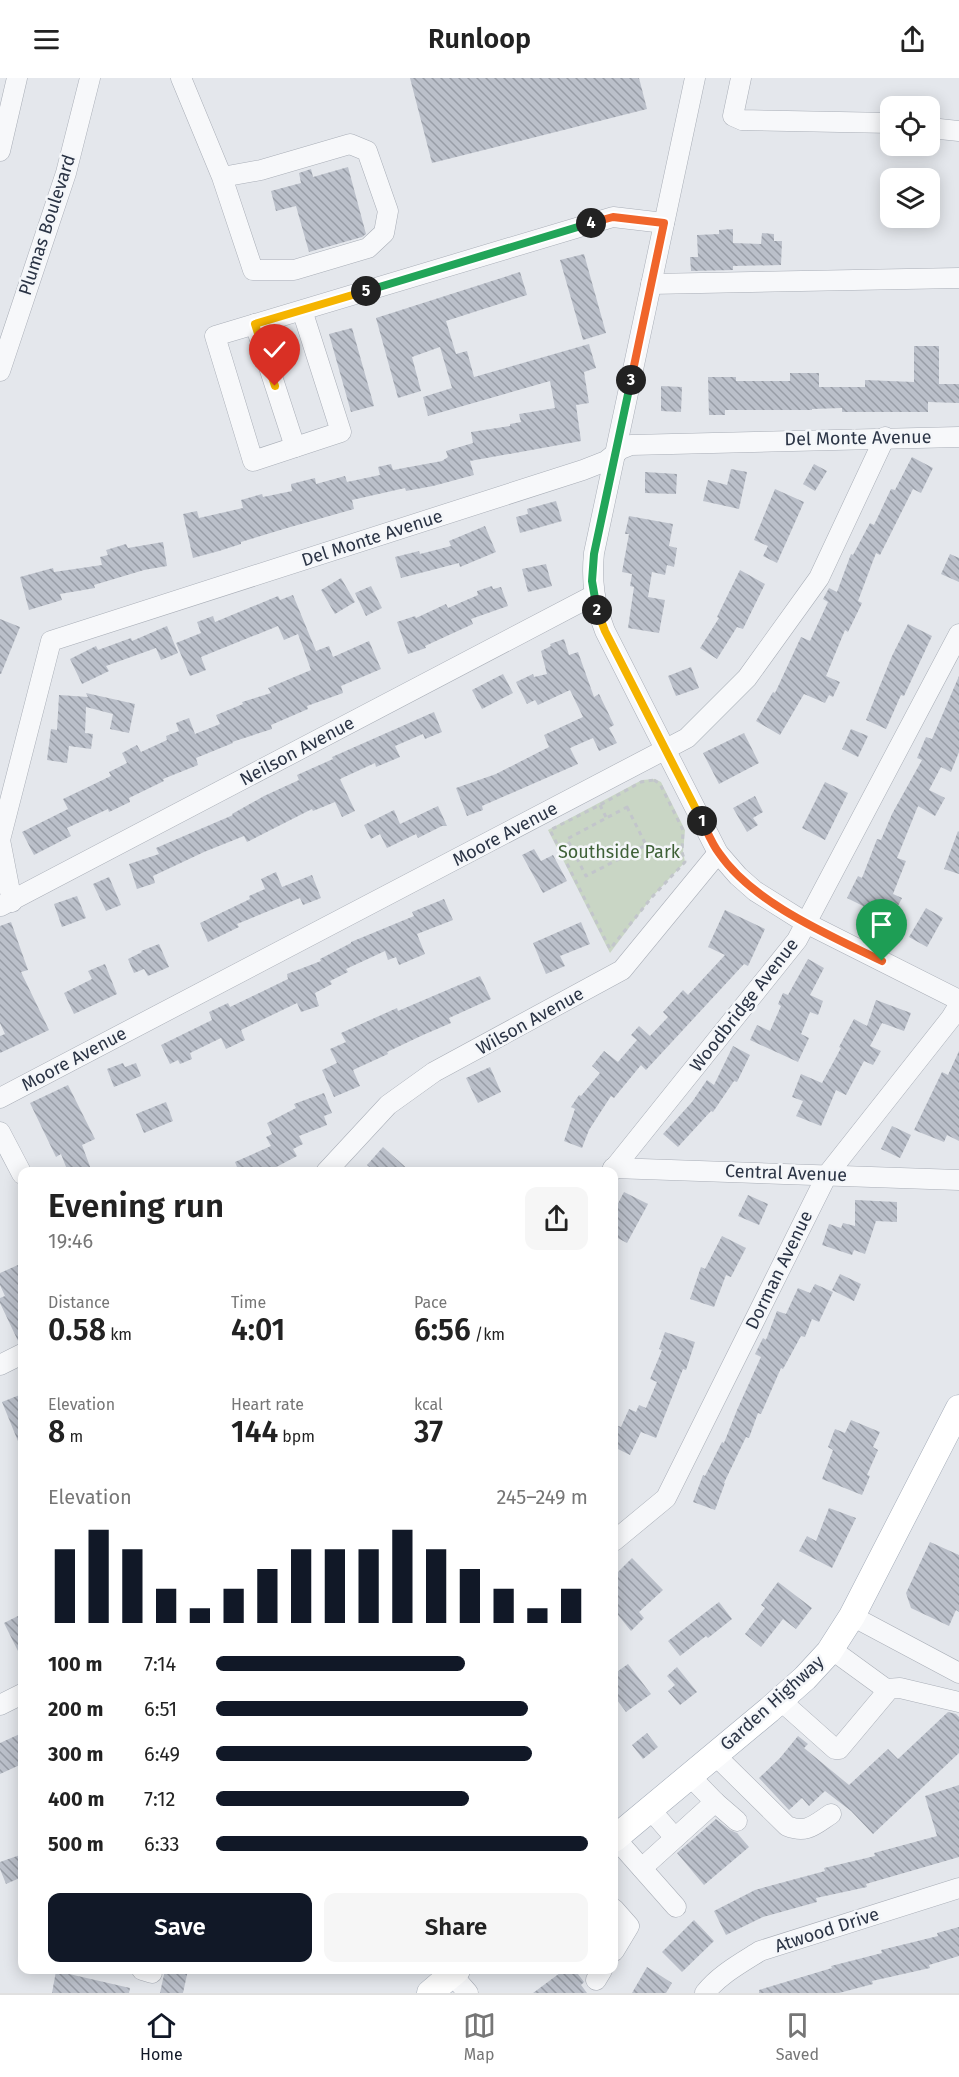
<!DOCTYPE html>
<html lang="en">
<head>
<meta charset="utf-8">
<style>
  body { margin:0; font-family:"Fira Sans",sans-serif; background:#f6f6f6; color:#222; height:100vh; display:flex; flex-direction:column; font-size:22px; white-space:nowrap }
  * { box-sizing:border-box; margin:0 }
  p { font-size:20px; color:#767676 }
  .icon { flex:none; width:33px; height:33px; fill:none; stroke:currentColor; stroke-width:2; stroke-linecap:round; stroke-linejoin:round }
  .map { position:relative; flex:1; overflow:hidden }
  .drawer { position:absolute; left:18px; top:1089px; width:600px; height:807px; display:flex; flex-direction:column; background:#fff; border-radius:12px; box-shadow:0 3px 15px #0003 }
  .drawer>* { flex:none }
  .fabs { position:absolute; left:880px; top:18px; display:grid; gap:12px }
  .fabs a { display:grid; place-items:center; width:60px; height:60px; border-radius:12px; background:#fff; box-shadow:0 3px 15px #0003; font-size:30px }
  .pin { position:absolute; display:grid; place-items:center; width:51px; height:51px; color:#fff; margin:-62px -26px; border-radius:50% 50% 50% 0; rotate:-45deg; box-shadow:0 0 6px #0007 }
  .pin .icon { rotate:45deg }
  .km { position:absolute; width:30px; height:30px; margin:-15px; border-radius:50%; background:#222; color:#fff; font-size:16px; line-height:30px; text-align:center }
  .round { display:grid; place-items:center; flex:none; width:63px; height:63px; border-radius:12px; background:#f6f6f6 }
  .summary { display:flex; align-items:center; justify-content:space-between; height:102px; padding:0 30px }
  h1 { font-size:33px; font-weight:600; line-height:45px }
  .figures { display:grid; grid-template-columns:repeat(3,1fr); gap:9px; height:102px; padding:6px 30px }
  .figures div { display:grid; align-content:center }
  .figures b { font-size:30px; font-weight:600 }
  .figures small { font-size:16px; font-weight:400 }
  .figures p { font-size:16px }
  .chart { height:168px; padding:12px 30px }
  .chart p { display:flex; justify-content:space-between }
  .chart svg { width:100%; height:108px; margin-top:6px; stroke:#111827; stroke-width:6 }
  .cta { display:flex; gap:12px; margin-top:auto; padding:12px 30px }
  .cta a { flex:1; height:69px; border-radius:12px; background:#111827; color:#fff; font-size:24px; font-weight:600; line-height:69px; text-align:center }
  .cta a+a { background:#f6f6f6; color:#222 }
  ul { padding:0 30px; list-style:none; font-size:20px }
  li { display:grid; grid-template-columns:96px 72px 1fr; align-items:center; height:45px }
  li i { height:15px; border-radius:8px; background:#111827 }
  header { display:flex; justify-content:space-between; align-items:center; height:78px; padding:0 30px; background:#fff; font-size:27px; font-weight:600 }
  .tab-bar { display:flex; justify-content:space-around; align-items:center; height:84px; border-top:2px solid #e0e0e0; background:#fff; font-size:16px; color:#767676 }
  .tab-bar a { display:grid; justify-items:center; gap:3px }
  .tab-bar .selected { color:#111827 }
  .map>svg:first-child { display:block }
  .park { fill:#c9d6c5 }
  .building { fill:url(#building-back-hatch) }
  .lines { fill:none; stroke-linecap:round; stroke-linejoin:round }
  .minor-casing { stroke:#a9aeb7; stroke-width:21 }
  .major-casing { stroke:#a3abb8; stroke-width:27 }
  .path { stroke:#c2c5cb; stroke-width:3; stroke-dasharray:4.5 4.5; stroke-linecap:butt }
  .minor { stroke:#f7f8fa; stroke-width:20 }
  .major { stroke:#fff; stroke-width:26 }
  .split-1-casing { stroke:#fff; stroke-width:12 }
  .split-2-casing { stroke:#fff; stroke-width:12 }
  .split-3-casing { stroke:#fff; stroke-width:12 }
  .split-4-casing { stroke:#fff; stroke-width:12 }
  .split-5-casing { stroke:#fff; stroke-width:12 }
  .split-6-casing { stroke:#fff; stroke-width:12 }
  .split-1 { stroke:#f0652b; stroke-width:8 }
  .split-2 { stroke:#f5b400; stroke-width:8 }
  .split-3 { stroke:#22a559; stroke-width:8 }
  .split-4 { stroke:#f0652b; stroke-width:8 }
  .split-5 { stroke:#22a559; stroke-width:8 }
  .split-6 { stroke:#f5b400; stroke-width:8 }
  .labels { text-anchor:middle; stroke-width:5; stroke-linejoin:round; paint-order:stroke }
  .street-label { font-size:18px; fill:#2b3445; stroke:#f4f6f9 }
  .park-label { font-size:18px; fill:#3f6138; stroke:#f4f6f9 }
</style>
</head>
<body>
<header><svg class="icon" aria-label="menu" viewBox="0 0 24 24"><path d="M4 6h16M4 12h16M4 18h16"/></svg>Runloop<svg class="icon" aria-label="share" viewBox="0 0 24 24"><path d="M12 15V3M7 8l5-5 5 5M5 13v7h14v-7"/></svg></header>
<div class="map">
<svg width="959" height="1915" viewBox="0 0 959 1915">
  <defs>
    <pattern id="building-back-hatch" width="6" height="6" patternUnits="userSpaceOnUse" patternTransform="scale(1.5)"><rect width="6" height="6" fill="#bbc0ca"/><path d="M-1 5l2 2M0 0l6 6M5-1l2 2" fill="none" stroke="#989da6"/></pattern>
  </defs>
  <rect width="100%" height="100%" fill="#e4e7ec"/>
  <path class="park" d="M655 701 661 704 685 752 683 774 685 784 652 819 610 875 548 752 642 702Z"/>
  <g class="building">
    <path d="M410 0H639L647 31 432 85Z"/>
    <path d="M348 89 366 156 362 159 309 174 296 128 276 133 271 113 301 105 299 95 311 91 313 99Z"/>
    <path d="M733 151V165L761 166 762 155 774 156V163H782L781 187 733 188V192L691 193 690 179H698L697 157 719 156V152Z"/>
    <path d="M584 176 606 255 583 262 560 182Z"/>
    <path d="M520 194 527 217 446 243 456 276 467 273 474 299 589 266 596 290 584 294 589 325 576 327 581 363 470 383 474 397 433 408 406 413 405 410 352 422 354 431 287 450 241 464V466L219 473 193 480 183 436 197 433 199 440 243 430 241 422 262 416 263 419 292 413 291 406 315 400 316 406 345 398 347 404 380 397 378 389 391 386 393 392 442 383 448 379 446 373 473 365 471 354 510 348V346L521 344 519 336 555 330 550 303 428 338 423 319 452 310 440 269 412 279 421 313 398 320 376 240Z"/>
    <path d="M352 250 374 328 351 334 329 256Z"/>
    <path d="M914 268H939V306H959V325L928 324V334H842V330L812 331V332H725V337H709L708 299H736V303H790V295H819V309H865V302L914 304Z"/>
    <path d="M661 308 682 309 681 334 661 333Z"/>
    <path d="M912 379 933 390 921 415 913 411 880 477 876 475 858 523 862 525 848 554 845 552 826 598 840 604 833 619 829 617 825 625 804 616 780 657 756 643 773 614 775 615 801 559 810 563 828 524 823 521 829 510 837 514 851 476 853 477 870 445 874 447 891 411 895 412Z"/>
    <path d="M814 386 827 393 815 413 803 406Z"/>
    <path d="M731 391 747 394 739 431 703 423 708 402 727 407Z"/>
    <path d="M645 394 677 396 676 416 645 415Z"/>
    <path d="M775 411 804 424 777 485 763 478 768 468 754 462Z"/>
    <path d="M556 423 562 443 520 455 516 439 528 436 527 431Z"/>
    <path d="M629 438 673 446 669 468 677 470 674 489 667 487 665 497 652 494 648 519 665 522 659 555 628 550 634 509 630 508 632 496 622 494 629 456H625Z"/>
    <path d="M485 448 496 474 460 489 459 485 401 500 395 479 419 473 420 476 451 468 449 463Z"/>
    <path d="M163 464 167 488 144 492 94 507 95 510 60 516 62 522 29 532 20 499 53 490 54 494 102 487 100 479 108 477 106 472 126 466 128 470Z"/>
    <path d="M950 476 959 480V504L941 496Z"/>
    <path d="M546 486 552 508 528 514 522 491Z"/>
    <path d="M740 492 765 506 743 551 737 549 717 581 700 570 719 540 717 539Z"/>
    <path d="M341 500 355 524 335 536 321 512Z"/>
    <path d="M371 508 382 530 366 538 355 515Z"/>
    <path d="M492 508 493 511 501 509 508 528 471 541 473 546 425 568 426 570 408 576 397 544 415 538 416 540 446 526 448 530 478 517 477 513Z"/>
    <path d="M293 517 316 573 329 568 333 579 369 563 381 591 341 608 343 615 307 628 308 631 271 647 272 651 232 664 233 665 196 680 198 687 163 701 164 703 129 720 130 724 109 734 108 731 67 750 71 758 34 777 22 754 68 731 63 721 111 698 109 694 127 685 122 675 137 667 141 674 167 662 166 658 179 653 176 645 189 640 195 656 220 646 216 637 243 626 242 624 271 615 268 610 311 592 298 556 284 562 278 548 201 579 206 592 190 598 176 565 201 555 197 544 213 538 215 544 278 518 280 522Z"/>
    <path d="M0 541 20 549 1 596H0Z"/>
    <path d="M908 546 932 558 904 618 901 617 886 651 866 642 892 578Z"/>
    <path d="M167 548 178 575 161 582 156 570 106 588 109 593 82 606 70 581 96 568 98 572 131 560 132 563Z"/>
    <path d="M564 561 569 577 578 574 594 619 599 616 614 647 609 650 617 665 599 673 593 660 570 670 578 686 482 728 483 732 467 738 456 710 496 696 549 669 544 657 583 639 570 612 538 627 535 622 527 626 516 604 533 596 534 599 547 596 541 573 551 568 550 566Z"/>
    <path d="M691 589 699 610 676 618 668 598Z"/>
    <path d="M503 596 513 615 482 631 472 612Z"/>
    <path d="M959 598V674L951 694 941 689 929 712 945 720 935 738 918 728 897 780 906 783 893 816 902 820 891 842 847 820 858 798 862 800 877 761 881 762 892 736 922 682 917 680 926 659 932 661Z"/>
    <path d="M86 615 135 626 129 655 110 651 113 636 86 629 85 655 93 656 91 671 69 668 67 685 47 682 51 651 57 652 59 617 88 619Z"/>
    <path d="M434 634 442 654 425 661 423 656 395 668 400 679 376 689 375 685 340 701 355 733 342 739 335 724 313 733 312 731 247 764 244 758 204 774 153 798 155 805 137 811 129 786 159 776 156 770 233 737 232 736 264 718 299 702 297 697 333 681 332 679Z"/>
    <path d="M851 651 868 658 858 679 842 671Z"/>
    <path d="M744 655 759 685 719 706 703 675Z"/>
    <path d="M825 704 848 715 825 762 802 750Z"/>
    <path d="M755 718 763 734 753 740 758 747 747 754 733 730Z"/>
    <path d="M438 728 447 748H442L418 760 416 756 387 770 380 756 371 761 364 747 394 732 400 746Z"/>
    <path d="M958 753 959 754V796L944 791Z"/>
    <path d="M534 771 541 783 553 777 567 803 543 815 522 777Z"/>
    <path d="M276 794 282 809 312 797 321 820 303 827 300 820 237 846 239 849 208 864 200 845 250 821 249 818 265 811 261 801Z"/>
    <path d="M109 799 121 827 106 833 93 806Z"/>
    <path d="M77 818 86 840 62 849 54 826Z"/>
    <path d="M444 821 453 842 417 856 425 876 399 887 396 879 388 882 385 873 346 891 348 894 330 903 332 906 315 915 319 928 301 934 297 925 241 952 245 962 226 971 221 960 190 975 192 981 180 986 178 982 170 986 161 967 212 942 209 934 228 925 230 929 288 901 287 896 321 883 320 881 351 865V864L414 838 412 834Z"/>
    <path d="M926 830 943 840 927 869 909 859Z"/>
    <path d="M725 832 765 851 748 888 744 886 646 992 641 987 614 1020 611 1018 589 1052 582 1070 564 1063 575 1031 571 1029 579 1017 581 1018 600 995 592 988 604 973 618 984 637 962 631 957 639 948 650 958 668 939 663 934 683 912 688 917 725 877 708 869Z"/>
    <path d="M11 844 28 892 21 894 49 952 0 975V958L5 956 0 945V848Z"/>
    <path d="M581 844 590 866 560 878 565 888 546 896 533 865Z"/>
    <path d="M159 866 169 889 148 898 144 891 134 895 128 881 142 874 141 873Z"/>
    <path d="M808 881 824 890 810 917 823 923 818 937 810 934 801 956 809 960 798 984 750 962 757 947 770 953 781 928 778 926 783 915 788 917Z"/>
    <path d="M105 886 117 916 74 936 64 915 92 901 88 893Z"/>
    <path d="M480 898 491 921 449 940 451 945 423 957 387 974 388 976 353 992 360 1008 334 1019 322 992 337 985 330 971 346 964 341 955 397 930 398 933Z"/>
    <path d="M876 922 911 935 904 953 882 945 870 968 881 973 873 987 864 983 846 1017 836 1012 821 1048 796 1038 803 1023 792 1019 801 996 822 1005 841 970 839 969 854 941 867 948Z"/>
    <path d="M733 968 750 977 737 1004 734 1003 713 1034 711 1033 678 1069 663 1056 692 1024 707 1002 714 1007Z"/>
    <path d="M959 973V1063L947 1057 944 1064 914 1052 942 994 948 997Z"/>
    <path d="M123 985 125 989 136 985 141 998 114 1009 107 991Z"/>
    <path d="M490 989 501 1014 478 1025 466 1000Z"/>
    <path d="M68 1007 95 1061 82 1067 92 1094H68L61 1076 56 1079 30 1025Z"/>
    <path d="M324 1015 332 1035 324 1038 327 1047 299 1058 303 1066 293 1071 297 1078 267 1094H239L235 1084 271 1068 266 1059 272 1056 267 1045 296 1030 294 1026Z"/>
    <path d="M166 1024 173 1043 144 1055 136 1036Z"/>
    <path d="M892 1048 911 1057 900 1080 881 1071Z"/>
    <path d="M383 1069 411 1094H375L367 1087Z"/>
    <path d="M624 1114 648 1126 627 1165 614 1158V1133Z"/>
    <path d="M748 1117 768 1126 759 1147 738 1138Z"/>
    <path d="M855 1122 897 1124V1144L876 1143 865 1176 854 1172 852 1177 822 1167 829 1146 841 1150 843 1145 855 1148Z"/>
    <path d="M722 1158 746 1170 731 1199 726 1197 714 1229 690 1221 701 1189 705 1191Z"/>
    <path d="M18 1187 22 1197V1264L19 1265 0 1225V1220L5 1218 0 1207V1195Z"/>
    <path d="M840 1196 861 1206 854 1223 832 1212Z"/>
    <path d="M815 1206 833 1214 819 1244 812 1241 805 1259 801 1258 783 1291 781 1290 761 1336 758 1335 749 1360 746 1359 724 1405H725L715 1432 693 1424 703 1397 705 1398 722 1364 724 1365 737 1332 761 1279 755 1276 763 1260 766 1262 777 1233 786 1236 798 1210 810 1215Z"/>
    <path d="M665 1254 695 1264 686 1292 683 1291 656 1360 641 1354 630 1377 614 1369V1346L621 1349 629 1331 636 1334 639 1327 646 1330 657 1304 650 1301 662 1272 659 1271Z"/>
    <path d="M22 1316V1373L2 1324Z"/>
    <path d="M851 1342 880 1354 873 1369 878 1372 867 1397 870 1398 862 1417 822 1401 833 1372 828 1369 835 1351 845 1355Z"/>
    <path d="M829 1430 856 1440 832 1490 799 1473 807 1458 816 1463Z"/>
    <path d="M930 1464 959 1477V1534L956 1532 949 1548 911 1530 906 1515Z"/>
    <path d="M632 1480 663 1512 639 1534 644 1540 631 1553 614 1532V1498Z"/>
    <path d="M778 1504 812 1530 796 1551 783 1541 761 1569 745 1556 765 1530 761 1527Z"/>
    <path d="M719 1524 732 1541 708 1560 706 1558 680 1578 668 1563Z"/>
    <path d="M22 1536V1581L4 1545Z"/>
    <path d="M628 1586 651 1616 626 1634 614 1618V1596Z"/>
    <path d="M677 1589 697 1614 680 1627 668 1613 675 1607 667 1598Z"/>
    <path d="M948 1634 956 1636 959 1639V1675L873 1756 851 1733 825 1713 809 1728 802 1720 789 1732 759 1700 780 1680 798 1658 808 1666 804 1670 849 1707 888 1671 898 1681Z"/>
    <path d="M22 1655V1686L0 1696V1665Z"/>
    <path d="M647 1655 658 1669 643 1681 632 1667Z"/>
    <path d="M959 1707V1779L866 1806 867 1809 816 1820 817 1824 763 1839 726 1857 714 1833 755 1812 825 1793 824 1790 875 1778 874 1775 937 1758 925 1718Z"/>
    <path d="M716 1741 730 1752 737 1755 749 1769 704 1807 677 1775Z"/>
    <path d="M20 1777 22 1784V1799L6 1806 0 1791V1784Z"/>
    <path d="M694 1842 714 1863 682 1894 662 1874Z"/>
    <path d="M959 1849V1878L929 1887 930 1890 872 1903 873 1906 839 1915H759V1912L832 1890 831 1888 882 1875 881 1872 938 1858 937 1855Z"/>
    <path d="M647 1889 672 1905 666 1915H632Z"/>
    <path d="M165 1892H188L183 1915H160Z"/>
    <path d="M564 1892H575L584 1904 581 1907 587 1915H533Z"/>
    <path d="M56 1893 130 1910 129 1915H52Z"/>
  </g>
  <g class="lines">
    <defs>
      <g id="minor">
        <path d="M181 0 222 99 261 92 350 66 367 73 388 133 384 155 368 170 294 192H253L222 99"/>
        <path d="M695 0 594 475C591 504 595 527 605 553L718 775 738 798 755 813 806 845 959 922"/>
        <path d="M741 0 733 38 742 42 891 45"/>
        <path d="M930 50 959 53"/>
        <path d="M0 73 17 0"/>
        <path d="M651 206 959 200"/>
        <path d="M302 232 341 354 253 383 215 258 613 139 664 145"/>
        <path d="M255 246 295 369"/>
        <path d="M0 293 66 95 90 0"/>
        <path d="M12 824 0 762 51 563 583 392 606 383 621 371 631 367 959 359"/>
        <path d="M1 828 594 517"/>
        <path d="M0 1020 687 660 747 600 819 500 885 359"/>
        <path d="M0 1054 22 1096"/>
        <path d="M613 1090 959 1102"/>
        <path d="M326 1094 388 1027 434 994 622 892 718 775"/>
        <path d="M611 1094 797 862 959 556"/>
        <path d="M0 1287 22 1276"/>
        <path d="M614 1463 666 1420 827 1097 951 940 959 927"/>
        <path d="M852 1538 959 1595"/>
        <path d="M886 1611 900 1610 959 1624"/>
        <path d="M780 1622 835 1671H839L886 1615V1611L831 1571"/>
        <path d="M0 1627 22 1616"/>
        <path d="M715 1677 787 1748C807 1756 814 1747 831 1736"/>
        <path d="M690 1698 715 1724"/>
        <path d="M650 1731 675 1760"/>
        <path d="M615 1760 676 1829"/>
        <path d="M642 1790 715 1724 737 1743"/>
        <path d="M614 1831 629 1848 614 1873"/>
        <path d="M142 1892 152 1895"/>
        <path d="M448 1892 468 1915"/>
        <path d="M596 1902 602 1892"/>
        <path d="M705 1915C719 1897 741 1885 760 1873L959 1810"/>
      </g>
      <g id="major">
        <path d="M614 1761 769 1632 805 1600 829 1574 852 1538 959 1330"/>
        <path d="M430 1915 457 1892"/>
      </g>
    </defs>
    <use href="#minor" class="minor-casing"/>
    <use href="#major" class="major-casing"/>
    <g class="path">
      <path d="M654 702 660 706 683 752 682 774 685 784 652 819 610 871 550 752 600 727 641 704Z"/>
      <path d="M600 727 606 739"/>
      <path d="M627 729 646 767 586 798 567 761Z"/>
    </g>
    <use href="#minor" class="minor"/>
    <use href="#major" class="major"/>
  </g>
  <g class="lines">
    <defs>
      <path id="split-1" d="M702 743C707 753 712 766 719 775 753 825 829 857 882 883"/>
      <path id="split-2" d="M597 532 605 553 702 743"/>
      <path id="split-3" d="M597 532 592 503 594 476 631 302"/>
      <path id="split-4" d="M591 145 613 139 664 145 631 302"/>
      <path id="split-5" d="M366 213 591 145"/>
      <path id="split-6" d="M275 308 255 246 366 213"/>
    </defs>
    <use href="#split-1" class="split-1-casing"/>
    <use href="#split-2" class="split-2-casing"/>
    <use href="#split-3" class="split-3-casing"/>
    <use href="#split-4" class="split-4-casing"/>
    <use href="#split-5" class="split-5-casing"/>
    <use href="#split-6" class="split-6-casing"/>
    <use href="#split-1" class="split-1"/>
    <use href="#split-2" class="split-2"/>
    <use href="#split-3" class="split-3"/>
    <use href="#split-4" class="split-4"/>
    <use href="#split-5" class="split-5"/>
    <use href="#split-6" class="split-6"/>
  </g>
  <g class="labels">
    <g class="street-label">
      <text transform="translate(47 147) rotate(-72)" y="6">Plumas Boulevard</text>
      <text transform="translate(858 360) rotate(-1)" y="6">Del Monte Avenue</text>
      <text transform="translate(372 460) rotate(-18)" y="6">Del Monte Avenue</text>
      <text transform="translate(297 673) rotate(-28)" y="6">Neilson Avenue</text>
      <text transform="translate(505 756) rotate(-28)" y="6">Moore Avenue</text>
      <text transform="translate(744 927) rotate(-52)" y="6">Woodbridge Avenue</text>
      <text transform="translate(530 943) rotate(-29)" y="6">Wilson Avenue</text>
      <text transform="translate(74 981) rotate(-28)" y="6">Moore Avenue</text>
      <text transform="translate(786 1095) rotate(2)" y="6">Central Avenue</text>
      <text transform="translate(779 1192) rotate(-64)" y="6">Dorman Avenue</text>
      <text transform="translate(772 1625) rotate(-42)" y="6">Garden Highway</text>
      <text transform="translate(827 1852) rotate(-18)" y="6">Atwood Drive</text>
    </g>
    <g class="park-label">
      <text x="619" y="780">Southside Park</text>
    </g>
  </g>
</svg>
<div class="fabs">
<a><svg class="icon" aria-label="locate" viewBox="0 0 24 24"><circle cx="12" cy="12" r="6"/><path d="M12 2v4M12 18v4M2 12h4M18 12h4"/></svg></a>
<a><svg class="icon" aria-label="layers" viewBox="0 0 24 24"><path d="M12 4l9 5-9 5-9-5zM3 14l9 5 9-5"/></svg></a>
</div>
<div class="pin" style="left:882px;top:883px;background:#1e9e55"><svg class="icon" aria-label="arrive" viewBox="0 0 24 24"><path d="M6 21V4h12l-3 4 3 4H6"/></svg></div>
<div class="pin" style="left:275px;top:308px;background:#d93025"><svg class="icon" aria-label="check" viewBox="0 0 24 24"><path d="M5 12l5 5 9-10"/></svg></div>
<b class="km" style="left:702px;top:743px">1</b>
<b class="km" style="left:597px;top:532px">2</b>
<b class="km" style="left:631px;top:302px">3</b>
<b class="km" style="left:591px;top:145px">4</b>
<b class="km" style="left:366px;top:213px">5</b>
<section class="drawer">
<div class="summary"><div><h1>Evening run</h1><p>19:46</p></div><a class="round"><svg class="icon" aria-label="share" viewBox="0 0 24 24"><path d="M12 15V3M7 8l5-5 5 5M5 13v7h14v-7"/></svg></a></div>
<div class="figures">
<div><p>Distance</p><b>0.58<small> km</small></b></div>
<div><p>Time</p><b>4:01</b></div>
<div><p>Pace</p><b>6:56<small> /km</small></b></div>
</div>
<div class="figures">
<div><p>Elevation</p><b>8<small> m</small></b></div>
<div><p>Heart rate</p><b>144<small> bpm</small></b></div>
<div><p>kcal</p><b>37</b></div>
</div>
<div class="chart"><p><span>Elevation</span>245–249 m</p>
<svg viewBox="0 0 160 44" preserveAspectRatio="none"><path d="M5 44V14M15 44V6M25 44V14M35 44V30M45 44V38M55 44V30M65 44V22M75 44V14M85 44V14M95 44V14M105 44V6M115 44V14M125 44V22M135 44V30M145 44V38M155 44V30"/></svg>
</div>
<ul>
<li><b>100 m</b>7:14<i style="width:67%"></i></li>
<li><b>200 m</b>6:51<i style="width:84%"></i></li>
<li><b>300 m</b>6:49<i style="width:85%"></i></li>
<li><b>400 m</b>7:12<i style="width:68%"></i></li>
<li><b>500 m</b>6:33<i style="width:100%"></i></li>
</ul>
<div class="cta"><a>Save</a><a>Share</a></div>
</section>
</div>
<nav class="tab-bar">
<a class="selected"><svg class="icon" aria-label="home" viewBox="0 0 24 24"><path d="M3 11l9-7 9 7M6 9v11h12V9"/></svg>Home</a>
<a><svg class="icon" aria-label="map" viewBox="0 0 24 24"><path d="M3 6l6-2 6 2 6-2v14l-6 2-6-2-6 2zM9 4v14M15 6v14"/></svg>Map</a>
<a><svg class="icon" aria-label="saved" viewBox="0 0 24 24"><path d="M7 4h10v16l-5-4-5 4z"/></svg>Saved</a>
</nav>
</body>
</html>
